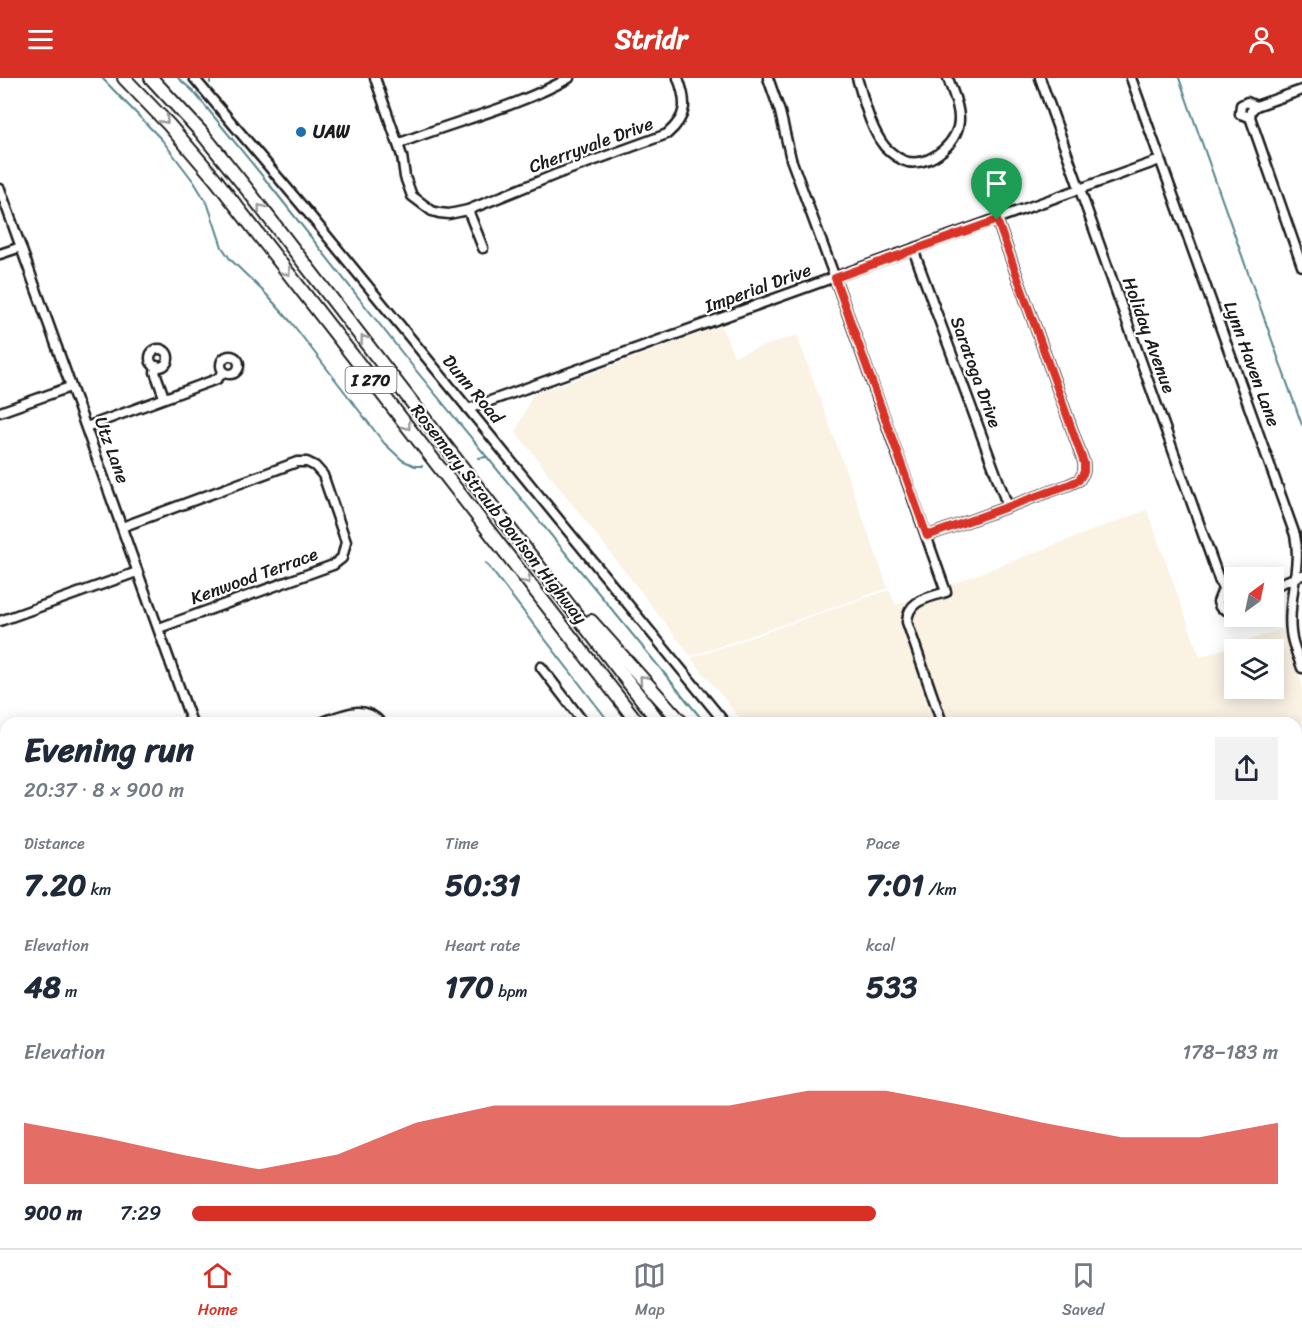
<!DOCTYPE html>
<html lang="en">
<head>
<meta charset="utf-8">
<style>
  body { margin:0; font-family:Sriracha,sans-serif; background:#f2f2f3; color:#1f2937; height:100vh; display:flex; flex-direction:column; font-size:22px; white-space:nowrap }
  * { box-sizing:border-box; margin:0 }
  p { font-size:20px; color:#747a83 }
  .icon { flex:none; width:33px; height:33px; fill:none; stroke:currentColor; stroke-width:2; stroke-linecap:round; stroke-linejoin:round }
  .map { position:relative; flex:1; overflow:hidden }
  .sheet { position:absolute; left:0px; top:639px; width:1302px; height:531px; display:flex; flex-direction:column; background:#fff; border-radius:18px 18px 0 0; box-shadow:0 3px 15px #0003 }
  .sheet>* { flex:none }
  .needle { width:39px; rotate:33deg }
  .tools { position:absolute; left:1224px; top:489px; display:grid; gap:12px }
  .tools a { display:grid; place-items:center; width:60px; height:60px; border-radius:0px; background:#fff; box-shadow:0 3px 15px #0003; font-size:30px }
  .pin { position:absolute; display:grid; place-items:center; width:51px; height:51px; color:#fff; margin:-62px -26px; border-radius:50% 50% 50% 0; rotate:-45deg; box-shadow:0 0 6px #0007 }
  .pin .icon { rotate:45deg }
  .round { display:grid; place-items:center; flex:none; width:63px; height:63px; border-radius:0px; background:#f2f2f3 }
  .headline { display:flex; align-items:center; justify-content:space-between; height:102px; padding:0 24px }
  h1 { font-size:33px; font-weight:700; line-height:45px }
  .metrics { display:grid; grid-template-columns:repeat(3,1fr); gap:9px; height:102px; padding:6px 24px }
  .metrics div { display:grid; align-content:center }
  .metrics b { font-size:30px; font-weight:700 }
  .metrics small { font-size:16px; font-weight:400 }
  .metrics p { font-size:16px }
  .chart { height:168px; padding:12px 24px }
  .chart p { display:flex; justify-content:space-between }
  .chart svg { width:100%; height:108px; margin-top:6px; fill:#d93025; opacity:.7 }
  ul { padding:0 24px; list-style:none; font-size:20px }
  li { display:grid; grid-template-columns:96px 72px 1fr; align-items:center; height:45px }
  li i { height:15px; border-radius:8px; background:#d93025 }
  header { display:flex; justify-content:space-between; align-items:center; height:78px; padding:0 24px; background:#d93025; color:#fff; font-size:27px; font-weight:700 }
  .dock { display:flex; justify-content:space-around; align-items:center; height:84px; border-top:2px solid #e0e1e3; background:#fff; font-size:16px; color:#747a83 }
  .dock a { display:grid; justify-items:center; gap:3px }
  .dock .current { color:#d93025 }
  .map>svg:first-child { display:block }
  .built { fill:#faf2e3; fill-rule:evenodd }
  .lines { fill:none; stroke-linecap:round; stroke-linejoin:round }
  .stream { stroke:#54848b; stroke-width:2 }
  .minor-casing { stroke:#1c1c1c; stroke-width:13 }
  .major-casing { stroke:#1c1c1c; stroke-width:15 }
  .highway-casing { stroke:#1c1c1c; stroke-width:16 }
  .minor { stroke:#fff; stroke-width:8 }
  .major { stroke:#fff; stroke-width:10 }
  .highway { stroke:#fff; stroke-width:12 }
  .oneway { stroke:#999 }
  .route-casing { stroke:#fff; stroke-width:12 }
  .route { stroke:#d93025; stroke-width:8 }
  .poi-dot { fill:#1f6fb2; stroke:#fff; stroke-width:2 }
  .labels { text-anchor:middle; stroke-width:4.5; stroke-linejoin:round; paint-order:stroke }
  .shield { fill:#fff; stroke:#606060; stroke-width:1.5 }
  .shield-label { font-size:16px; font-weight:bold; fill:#1c1c1c }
  .poi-label { font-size:18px; font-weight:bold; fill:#1c1c1c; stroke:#fff; text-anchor:start }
  .street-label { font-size:18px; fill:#1c1c1c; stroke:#fff }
</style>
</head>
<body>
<header><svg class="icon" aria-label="menu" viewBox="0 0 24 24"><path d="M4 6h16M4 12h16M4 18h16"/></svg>Stridr<svg class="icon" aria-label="person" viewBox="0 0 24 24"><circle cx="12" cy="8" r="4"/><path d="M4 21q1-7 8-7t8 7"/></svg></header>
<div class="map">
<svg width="1302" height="1170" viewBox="0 0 1302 1170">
  <rect width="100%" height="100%" fill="#fff"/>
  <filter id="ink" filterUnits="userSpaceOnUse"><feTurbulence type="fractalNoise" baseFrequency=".0167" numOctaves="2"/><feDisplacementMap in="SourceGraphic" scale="12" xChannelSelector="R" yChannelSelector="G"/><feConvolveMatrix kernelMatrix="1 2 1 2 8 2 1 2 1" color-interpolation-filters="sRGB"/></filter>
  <g filter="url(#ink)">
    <g class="built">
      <path d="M721 248 734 278 797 257 888 510 691 578 516 354 532 317Z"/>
      <path d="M1147 432 1200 579 1282 551 1302 606V682L1296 684V645H744L691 580 889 512 896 527ZM1234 572H1274V610H1234Z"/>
    </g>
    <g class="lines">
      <g class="stream">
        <path d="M102 0 162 62 194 104 208 127 222 169 230 181 265 215 291 244 384 365 402 382 415 388H422"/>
        <path d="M178 0 193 13 273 111 414 290 705 645"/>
        <path d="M210 0V5"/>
        <path d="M1179 0 1302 347"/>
        <path d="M478 380 487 379"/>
        <path d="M486 485 610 645"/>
        <path d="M716 1170 722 1164"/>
      </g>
      <defs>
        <g id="minor">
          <path d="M194 0 309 136 725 645"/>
          <path d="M375 0 402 78 405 99 412 118 432 133 439 135 449 136 468 132 557 96 667 56C688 38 687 24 678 0"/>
          <path d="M768 0 780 34 791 81 835 200 946 514C927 520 908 522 907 544L942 645"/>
          <path d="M857 0C864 22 870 51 885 69 891 75 900 82 908 84 932 88 960 63 959 40 959 26 952 13 948 0"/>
          <path d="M1040 0 1220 504 1226 516 1234 519"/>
          <path d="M1131 0 1295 457C1302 489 1287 521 1291 554 1292 566 1298 578 1302 590"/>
          <path d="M1250 39 1302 188"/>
          <path d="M1250 39 1251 33 1256 28 1302 12"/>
          <path d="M1250 39 1240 36 1241 27 1247 24 1256 28"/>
          <path d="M398 66C454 43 516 30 569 0"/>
          <path d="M0 111 192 645"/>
          <path d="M468 132 483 170"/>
          <path d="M913 171 1008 429"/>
          <path d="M0 176 21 169"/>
          <circle cx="159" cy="280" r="9"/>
          <circle cx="230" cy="287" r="9"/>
          <path d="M157 288 155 294 164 319"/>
          <path d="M468 331 1160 82"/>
          <path d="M0 334 70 309"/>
          <path d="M86 349 217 301 224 294"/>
          <path d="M122 449 297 384H307L315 388 323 397 346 464 342 480 333 487 159 550"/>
          <path d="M927 458 1068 407 1079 402 1084 394V385L997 142"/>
          <path d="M1274 508 1302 497"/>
          <path d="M1223 511 1218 524 1220 529 1230 534 1234 527"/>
          <path d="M0 543 137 494"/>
          <path d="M541 589 584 645"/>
          <path d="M321 645C342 637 363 625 381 645"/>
          <path d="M1296 725 1302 726"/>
          <path d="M0 757 6 755"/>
          <path d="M0 849 6 866"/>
          <path d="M0 1036 6 1037"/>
          <path d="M1296 1090 1302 1083"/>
          <path d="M92 1164 94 1170"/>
          <path d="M378 1164 380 1170"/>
          <path d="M1209 1164 1213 1170"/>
          <path d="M699 1170 705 1164"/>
          <path d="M1220 1170 1226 1164"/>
        </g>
        <g id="major">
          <path d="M1296 777H1302"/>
          <path d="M1296 790 1302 788"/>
          <path d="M1296 824 1302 823"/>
        </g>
        <g id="highway">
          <path d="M124 0 169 47 216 102 638 645"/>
          <path d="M151 0 201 54 246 110 660 645"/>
          <path d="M591 543 682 645"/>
          <path d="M1045 1164 1059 1170"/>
          <path d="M1115 1164 1122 1170"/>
          <path d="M1141 1164 1148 1170"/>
          <path d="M1184 1164 1188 1170"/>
          <path d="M734 1170 738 1164"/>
          <path d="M822 1170 836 1164"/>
        </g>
      </defs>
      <use href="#minor" class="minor-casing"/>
      <use href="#major" class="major-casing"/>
      <use href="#highway" class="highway-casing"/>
      <use href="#minor" class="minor"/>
      <use href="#major" class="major"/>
      <use href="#highway" class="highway"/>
    </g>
    <defs><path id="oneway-chevron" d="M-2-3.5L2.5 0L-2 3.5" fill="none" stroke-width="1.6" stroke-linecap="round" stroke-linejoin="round" transform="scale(1.5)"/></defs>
    <g class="oneway">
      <use href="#oneway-chevron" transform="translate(165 42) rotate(48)"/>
      <use href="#oneway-chevron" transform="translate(261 130) rotate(-128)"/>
      <use href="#oneway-chevron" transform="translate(287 194) rotate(52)"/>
      <use href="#oneway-chevron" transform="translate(364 261) rotate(-127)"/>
      <use href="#oneway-chevron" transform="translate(407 348) rotate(52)"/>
      <use href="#oneway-chevron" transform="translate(527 502) rotate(52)"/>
      <use href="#oneway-chevron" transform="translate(643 601) rotate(-131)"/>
    </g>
  </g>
  <g class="lines" filter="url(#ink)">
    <defs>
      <path id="route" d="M997 142 1084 385V394L1079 402 1068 407 927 458 835 200Z"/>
    </defs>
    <use href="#route" class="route-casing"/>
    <use href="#route" class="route"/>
  </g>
  <circle class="poi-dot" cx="301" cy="54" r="6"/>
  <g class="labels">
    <rect class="shield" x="345.5" y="289" width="51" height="26" rx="4.5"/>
    <g class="shield-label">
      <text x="371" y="308">I 270</text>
    </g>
    <g class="poi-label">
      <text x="313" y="60">UAW</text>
    </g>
    <g class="street-label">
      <text transform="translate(591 67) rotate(-20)" y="6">Cherryvale Drive</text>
      <text transform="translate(758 210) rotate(-20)" y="6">Imperial Drive</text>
      <text transform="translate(1149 257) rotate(70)" y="6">Holiday Avenue</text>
      <text transform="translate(1252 286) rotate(70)" y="6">Lynn Haven Lane</text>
      <text transform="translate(976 294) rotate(70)" y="6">Saratoga Drive</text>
      <text transform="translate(473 311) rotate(50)" y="6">Dunn Road</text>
      <text transform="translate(112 372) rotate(70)" y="6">Utz Lane</text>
      <text transform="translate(499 436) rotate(52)" y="6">Rosemary Straub Davison Highway</text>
      <text transform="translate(254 498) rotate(-20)" y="6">Kenwood Terrace</text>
    </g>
  </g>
</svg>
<div class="tools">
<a><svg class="needle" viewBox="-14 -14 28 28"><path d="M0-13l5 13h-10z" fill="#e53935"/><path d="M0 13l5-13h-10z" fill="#747a83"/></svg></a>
<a><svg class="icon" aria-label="layers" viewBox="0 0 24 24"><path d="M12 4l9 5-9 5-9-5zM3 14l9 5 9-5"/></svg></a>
</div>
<div class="pin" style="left:997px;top:142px;background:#1e9e55"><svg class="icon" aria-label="arrive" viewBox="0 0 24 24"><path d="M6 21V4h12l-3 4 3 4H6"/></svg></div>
<section class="sheet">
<div class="headline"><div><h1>Evening run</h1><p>20:37 · 8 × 900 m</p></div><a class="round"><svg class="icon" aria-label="share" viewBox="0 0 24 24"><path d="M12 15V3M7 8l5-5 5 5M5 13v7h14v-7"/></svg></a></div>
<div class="metrics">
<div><p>Distance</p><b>7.20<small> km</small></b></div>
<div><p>Time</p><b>50:31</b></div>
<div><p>Pace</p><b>7:01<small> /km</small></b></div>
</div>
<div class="metrics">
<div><p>Elevation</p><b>48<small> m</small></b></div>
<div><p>Heart rate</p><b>170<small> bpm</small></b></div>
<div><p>kcal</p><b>533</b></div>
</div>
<div class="chart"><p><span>Elevation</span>178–183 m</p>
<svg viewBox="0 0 160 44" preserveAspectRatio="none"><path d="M0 44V19L10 25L20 32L30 38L40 32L50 19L60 12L70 12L80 12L90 12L100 6L110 6L120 12L130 19L140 25L150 25L160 19V44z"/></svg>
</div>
<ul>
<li><b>900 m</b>7:29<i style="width:63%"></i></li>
</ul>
</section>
</div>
<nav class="dock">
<a class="current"><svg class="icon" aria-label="home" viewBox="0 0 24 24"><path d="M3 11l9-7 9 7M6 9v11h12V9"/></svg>Home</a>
<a><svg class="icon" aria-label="map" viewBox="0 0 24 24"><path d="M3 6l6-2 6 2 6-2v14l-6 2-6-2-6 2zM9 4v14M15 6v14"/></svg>Map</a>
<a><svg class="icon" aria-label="saved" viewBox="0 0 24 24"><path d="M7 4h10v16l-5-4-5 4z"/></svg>Saved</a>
</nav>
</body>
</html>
